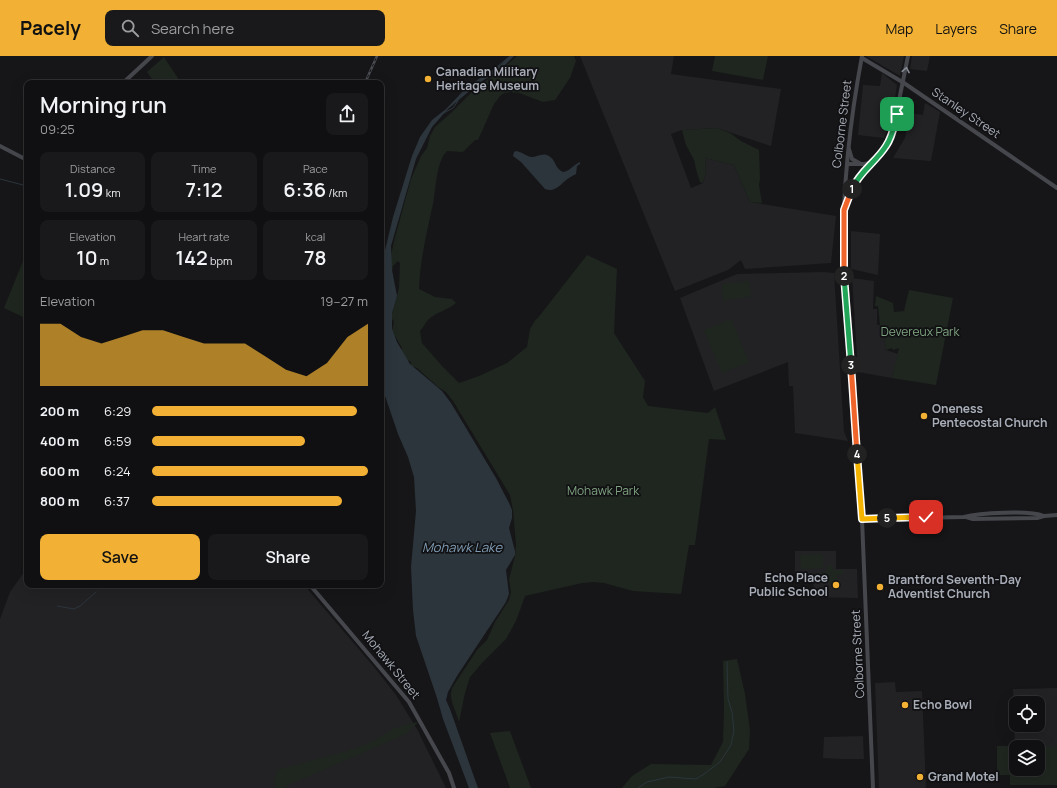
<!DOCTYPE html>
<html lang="en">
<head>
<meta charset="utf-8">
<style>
  body { margin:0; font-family:Manrope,sans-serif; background:#19191b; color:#f1f3f6; height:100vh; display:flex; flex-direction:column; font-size:15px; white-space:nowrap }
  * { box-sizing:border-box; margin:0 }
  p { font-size:13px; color:#9c9d9f }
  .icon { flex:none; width:22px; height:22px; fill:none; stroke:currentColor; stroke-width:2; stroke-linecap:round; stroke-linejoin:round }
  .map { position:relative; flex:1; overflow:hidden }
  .side { position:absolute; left:24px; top:24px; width:360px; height:508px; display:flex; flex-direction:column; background:#101012; border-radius:8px; box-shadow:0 4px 16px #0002,0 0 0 1px #303032 }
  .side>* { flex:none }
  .controls { position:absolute; left:1009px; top:640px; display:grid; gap:8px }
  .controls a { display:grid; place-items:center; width:36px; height:36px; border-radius:8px; background:#101012; box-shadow:0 4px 16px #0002,0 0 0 1px #303032; font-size:20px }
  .pin { position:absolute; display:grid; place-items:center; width:34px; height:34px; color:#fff; margin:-17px; border-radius:8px; box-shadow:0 2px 6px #0006 }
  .km { position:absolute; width:20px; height:20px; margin:-10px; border-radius:50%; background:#222; color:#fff; font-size:11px; line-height:20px; text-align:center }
  .round { display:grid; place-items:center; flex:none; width:42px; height:42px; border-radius:8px; background:#19191b }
  .overview { display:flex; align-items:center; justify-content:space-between; height:68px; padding:0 16px }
  h1 { font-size:22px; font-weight:600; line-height:30px }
  .stats { display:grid; grid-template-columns:repeat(3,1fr); gap:6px; height:68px; padding:4px 16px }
  .stats div { display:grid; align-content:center; border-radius:8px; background:#19191b; text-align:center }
  .stats b { font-size:20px; font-weight:600 }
  .stats small { font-size:11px; font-weight:400 }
  .stats p { font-size:11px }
  .chart { height:112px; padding:8px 16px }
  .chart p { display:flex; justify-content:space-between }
  .chart svg { width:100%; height:72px; margin-top:4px; fill:#f2b134; opacity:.7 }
  .action { display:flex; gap:8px; margin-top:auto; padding:8px 16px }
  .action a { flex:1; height:46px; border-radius:8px; background:#f2b134; color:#111; font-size:16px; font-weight:600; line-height:46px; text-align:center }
  .action a+a { background:#19191b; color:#f1f3f6 }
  ul { padding:0 16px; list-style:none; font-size:13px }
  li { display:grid; grid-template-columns:64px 48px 1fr; align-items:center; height:30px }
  li i { height:10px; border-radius:5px; background:#f2b134 }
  header { display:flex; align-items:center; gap:24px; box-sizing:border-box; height:56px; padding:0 20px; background:#f2b134; color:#111 }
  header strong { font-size:19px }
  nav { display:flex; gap:22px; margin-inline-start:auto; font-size:14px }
  .search { width:280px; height:36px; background:#19191b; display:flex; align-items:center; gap:10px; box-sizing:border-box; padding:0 14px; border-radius:8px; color:#9c9d9f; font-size:15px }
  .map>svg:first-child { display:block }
  .built { fill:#222225; fill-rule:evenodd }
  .green { fill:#1e261f; fill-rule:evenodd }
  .water { fill:#2c353c }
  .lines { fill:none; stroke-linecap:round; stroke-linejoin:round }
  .stream { stroke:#2c353c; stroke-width:1 }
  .secondary { stroke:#45474d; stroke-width:4 }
  .rail-casing { stroke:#4a4c52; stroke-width:2.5 }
  .rail { stroke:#111113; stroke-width:1; stroke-dasharray:3; stroke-linecap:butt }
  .oneway { stroke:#858993 }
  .split-1-casing { stroke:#fff; stroke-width:8 }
  .split-2-casing { stroke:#fff; stroke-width:8 }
  .split-3-casing { stroke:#fff; stroke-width:8 }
  .split-4-casing { stroke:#fff; stroke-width:8 }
  .split-5-casing { stroke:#fff; stroke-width:8 }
  .split-6-casing { stroke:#fff; stroke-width:8 }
  .split-1 { stroke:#22a559; stroke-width:5 }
  .split-2 { stroke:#f0652b; stroke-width:5 }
  .split-3 { stroke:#22a559; stroke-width:5 }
  .split-4 { stroke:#f0652b; stroke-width:5 }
  .split-5 { stroke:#f5b400; stroke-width:5 }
  .split-6 { stroke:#f5b400; stroke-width:5 }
  .poi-dot { fill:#f2b134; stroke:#111113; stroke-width:1.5 }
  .labels { text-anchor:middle; stroke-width:3.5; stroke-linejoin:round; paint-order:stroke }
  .poi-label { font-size:12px; font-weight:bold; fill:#a8adb8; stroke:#111113; text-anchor:start }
  .street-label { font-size:12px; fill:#a8adb8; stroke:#111113 }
  .park-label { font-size:12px; fill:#7fa381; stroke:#111113 }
  .water-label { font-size:13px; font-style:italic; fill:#7f9bb3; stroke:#111113 }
</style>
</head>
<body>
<header>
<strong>Pacely</strong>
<div class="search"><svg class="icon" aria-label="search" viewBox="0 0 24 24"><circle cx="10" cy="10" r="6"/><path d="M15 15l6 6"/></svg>Search here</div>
<nav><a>Map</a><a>Layers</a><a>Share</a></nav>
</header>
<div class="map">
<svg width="1057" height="732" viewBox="0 0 1057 732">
  <rect width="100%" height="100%" fill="#161618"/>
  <g class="built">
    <path d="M580 0H674L671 18 781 33 771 90 717 72 682 74 671 78 691 132 703 127 706 115 705 102 734 109 750 146 836 160 831 207 745 213 741 204 728 214 675 235Z"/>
    <path d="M866 0H904L900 20Z"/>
    <path d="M912 0H930L927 15 910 13Z"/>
    <path d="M882 17 897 29 892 61 884 82 858 79 863 29 880 30Z"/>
    <path d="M925 47 940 56 931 105 893 102 905 82 909 57 923 59Z"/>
    <path d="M851 175 880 178 878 219 851 213Z"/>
    <path d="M823 216 834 217 844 376 848 385 795 377 793 330H789L788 306 714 335 680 242 737 218Z"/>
    <path d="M852 222 874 225 873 253H877V269H880L881 279 884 280 886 294 898 298 892 322 858 316Z"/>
    <path d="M795 495H836V513H857L858 542 814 541 813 518 795 517Z"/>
    <path d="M27 512V529H304L374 611 396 639 417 673 446 732H0V563L10 536Z"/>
    <path d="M895 626 896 636 922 635 926 732H879L875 627Z"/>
    <path d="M1057 632V690H1015L1013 633ZM1016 647H1038V669H1016Z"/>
    <path d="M863 680 864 703H842L823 702 824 681Z"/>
  </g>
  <g class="green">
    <path d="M517 0H574L576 5 570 22 555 44 543 46 519 37 511 36 504 37 500 40 494 48 478 84H475L463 96 447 95C436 106 436 133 433 148 427 175 420 204 419 233L435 241 452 243 456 247C448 254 436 256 428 264 425 267 423 272 420 275L422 287 442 310 459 327 479 320 507 307 527 291 530 273 536 263H537L587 199 617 213 614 277 645 325 643 341 648 350 708 357 715 351 726 384 709 383 695 489H689L681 538 633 535 604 527 593 526 582 527 525 540 516 565 506 583 482 607 470 621 465 637 459 666C456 654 448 643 452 632L477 594 487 584 495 566 509 544 511 536 509 523 515 500 516 489 513 454 510 439 453 345 446 336 438 331 417 312 411 310V306L401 300 400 298 402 292 392 275 394 266 391 261 399 232 400 207 398 205 393 210 389 233 384 235 394 185 411 123 421 100 427 92 430 80 435 71 453 55 478 30 496 18Z"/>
    <path d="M715 0H768L763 24 712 15Z"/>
    <path d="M164 1 181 27H155L147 16Z"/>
    <path d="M717 72 730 77 741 85 759 94 760 123 759 129 762 147 750 146 734 109 705 102 706 115 703 127 700 126 697 117 694 104 686 89 682 74Z"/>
    <path d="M27 195V255L23 261 4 252Z"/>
    <path d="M749 225 751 241 723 244 722 228Z"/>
    <path d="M909 234 953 242 936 329 892 322 899 292 893 294 892 292 886 294 884 280 881 279 878 250H875L876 240 893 247 894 256 904 255Z"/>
    <path d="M731 263 749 306 722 317 704 274Z"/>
    <path d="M823 498V512L801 513 800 499Z"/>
    <path d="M828 509H832L833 514H843V518L837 519 838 529 836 530V527H817L816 517 827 516V511Z"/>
    <path d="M737 603 745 638 750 674 749 693 725 730 714 732H622L632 720 651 708 711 709 723 686 724 653 723 605Z"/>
    <path d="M418 666 406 678 286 730V732H276L274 726 277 714 354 693 375 684 395 672Z"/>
    <path d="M510 675 531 732H510L490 677Z"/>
    <path d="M997 690H1057V729H1010V719H997ZM1016 691H1038V713H1016Z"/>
  </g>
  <g class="water">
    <path d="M510 0H514L500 14 479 27 448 53 432 71 416 103 391 190 392 214 397 240 392 257V273L397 286 410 308 442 335 451 347 496 422 509 447 512 454V462L509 472 515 495V499L506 514 509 538 506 546 457 620 448 636 446 644 450 653 478 732H469L443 663 437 642 416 580 413 554 411 511 416 455 414 421 408 401 398 378 383 334 381 321V211L393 161 412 100 420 81 432 64 446 53 467 31 500 9Z"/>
    <path d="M516 95C522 96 526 100 531 101 538 101 542 96 549 100 556 104 555 113 563 116 570 115 573 109 580 106V108L577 110 576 118C572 120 568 122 565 125 558 131 554 136 545 133L521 106 513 100 514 96Z"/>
  </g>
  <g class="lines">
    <g class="stream">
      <path d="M493 14 510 0"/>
      <path d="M444 57 453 52 458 45"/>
      <path d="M0 123 27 130"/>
      <path d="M57 550 74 553 80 550 96 536"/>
      <path d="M638 732 647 726 669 721 696 723 704 718 720 706 731 689 734 675 732 656 728 643 727 606"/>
    </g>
    <g class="secondary">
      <path d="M862 0C850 64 843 129 843 195L855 369 862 463 873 732"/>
      <path d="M862 2 904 27 1057 132"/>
      <path d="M123 27 152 0"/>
      <path d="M0 90 27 104"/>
      <path d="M849 93 852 103 861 108"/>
      <path d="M847 108H864L870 107"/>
      <path d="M846 150 853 130 857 123 864 114 885 92 892 79 908 0"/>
      <path d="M966 461 973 463 1037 462 1044 460 1057 459"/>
      <path d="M862 463 964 461C979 457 1029 454 1044 460"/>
      <path d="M310 529 409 646 449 717 454 732"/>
    </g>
    <defs>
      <path id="rail" d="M365 27 377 0"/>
    </defs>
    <use href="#rail" class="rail-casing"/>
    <use href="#rail" class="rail"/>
  </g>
  <defs><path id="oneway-chevron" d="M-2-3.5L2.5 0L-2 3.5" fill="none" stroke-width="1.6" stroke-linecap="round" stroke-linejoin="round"/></defs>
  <use class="oneway" href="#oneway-chevron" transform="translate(906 14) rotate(-80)"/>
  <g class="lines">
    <defs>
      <path id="split-1" d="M852 133C860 115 876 106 886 90 893 80 894 69 897 58"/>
      <path id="split-2" d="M844 220V154L852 133"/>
      <path id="split-3" d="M844 220 851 309"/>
      <path id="split-4" d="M851 309 857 398"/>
      <path id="split-5" d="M857 398 862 463 887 462"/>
      <path id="split-6" d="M887 462 926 461"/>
    </defs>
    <use href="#split-1" class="split-1-casing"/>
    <use href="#split-2" class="split-2-casing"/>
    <use href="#split-3" class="split-3-casing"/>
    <use href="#split-4" class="split-4-casing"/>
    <use href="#split-5" class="split-5-casing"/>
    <use href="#split-6" class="split-6-casing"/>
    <use href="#split-1" class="split-1"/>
    <use href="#split-2" class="split-2"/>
    <use href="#split-3" class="split-3"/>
    <use href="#split-4" class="split-4"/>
    <use href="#split-5" class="split-5"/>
    <use href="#split-6" class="split-6"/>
  </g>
  <g class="poi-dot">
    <circle cx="428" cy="23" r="4"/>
    <circle cx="924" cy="360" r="4"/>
    <circle cx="836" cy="529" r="4"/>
    <circle cx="880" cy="531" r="4"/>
    <circle cx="905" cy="649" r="4"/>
    <circle cx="920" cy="721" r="4"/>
  </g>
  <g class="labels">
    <g class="poi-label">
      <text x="436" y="20">Canadian Military<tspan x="436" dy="14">Heritage Museum</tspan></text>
      <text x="932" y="357">Oneness<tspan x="932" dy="14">Pentecostal Church</tspan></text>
      <text x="828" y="526" text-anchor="end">Echo Place<tspan x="828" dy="14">Public School</tspan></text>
      <text x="888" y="528">Brantford Seventh-Day<tspan x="888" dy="14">Adventist Church</tspan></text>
      <text x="913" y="653">Echo Bowl</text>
      <text x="928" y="725">Grand Motel</text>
    </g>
    <g class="street-label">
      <text transform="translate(966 57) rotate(34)" y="4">Stanley Street</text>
      <text transform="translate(842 68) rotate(-83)" y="4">Colborne Street</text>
      <text transform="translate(858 598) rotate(-93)" y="4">Colborne Street</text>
      <text transform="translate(391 609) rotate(51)" y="4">Mohawk Street</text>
    </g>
    <g class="park-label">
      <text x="920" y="280">Devereux Park</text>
      <text x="603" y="439">Mohawk Park</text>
    </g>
    <g class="water-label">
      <text x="462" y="496">Mohawk Lake</text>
    </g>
  </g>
</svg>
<div class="controls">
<a><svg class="icon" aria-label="locate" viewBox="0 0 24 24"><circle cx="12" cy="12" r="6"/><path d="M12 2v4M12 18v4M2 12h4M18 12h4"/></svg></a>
<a><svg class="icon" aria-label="layers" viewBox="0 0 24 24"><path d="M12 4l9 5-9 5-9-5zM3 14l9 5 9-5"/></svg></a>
</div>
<div class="pin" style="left:897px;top:58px;background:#1e9e55"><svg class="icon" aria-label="arrive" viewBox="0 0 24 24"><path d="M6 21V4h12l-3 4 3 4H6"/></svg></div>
<div class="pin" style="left:926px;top:461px;background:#d93025"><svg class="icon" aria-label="check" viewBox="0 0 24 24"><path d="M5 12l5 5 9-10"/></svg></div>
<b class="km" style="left:852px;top:133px">1</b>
<b class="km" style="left:844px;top:220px">2</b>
<b class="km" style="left:851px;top:309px">3</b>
<b class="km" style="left:857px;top:398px">4</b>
<b class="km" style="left:887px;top:462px">5</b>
<section class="side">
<div class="overview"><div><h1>Morning run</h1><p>09:25</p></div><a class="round"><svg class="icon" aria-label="share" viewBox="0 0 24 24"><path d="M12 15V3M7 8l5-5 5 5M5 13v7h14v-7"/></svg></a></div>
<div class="stats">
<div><p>Distance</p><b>1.09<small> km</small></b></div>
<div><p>Time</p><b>7:12</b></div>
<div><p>Pace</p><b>6:36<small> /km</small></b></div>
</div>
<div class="stats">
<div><p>Elevation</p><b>10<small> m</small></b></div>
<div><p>Heart rate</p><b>142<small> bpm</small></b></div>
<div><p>kcal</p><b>78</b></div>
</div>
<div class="chart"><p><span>Elevation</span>19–27 m</p>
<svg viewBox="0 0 160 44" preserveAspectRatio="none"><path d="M0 44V6L10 6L20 14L30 18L40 14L50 10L60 10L70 14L80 18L90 18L100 18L110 26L120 34L130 38L140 30L150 14L160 6V44z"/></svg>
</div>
<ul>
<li><b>200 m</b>6:29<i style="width:95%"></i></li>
<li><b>400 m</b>6:59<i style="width:71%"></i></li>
<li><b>600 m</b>6:24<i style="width:100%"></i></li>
<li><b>800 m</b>6:37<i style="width:88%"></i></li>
</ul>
<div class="action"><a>Save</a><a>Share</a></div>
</section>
</div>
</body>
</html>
